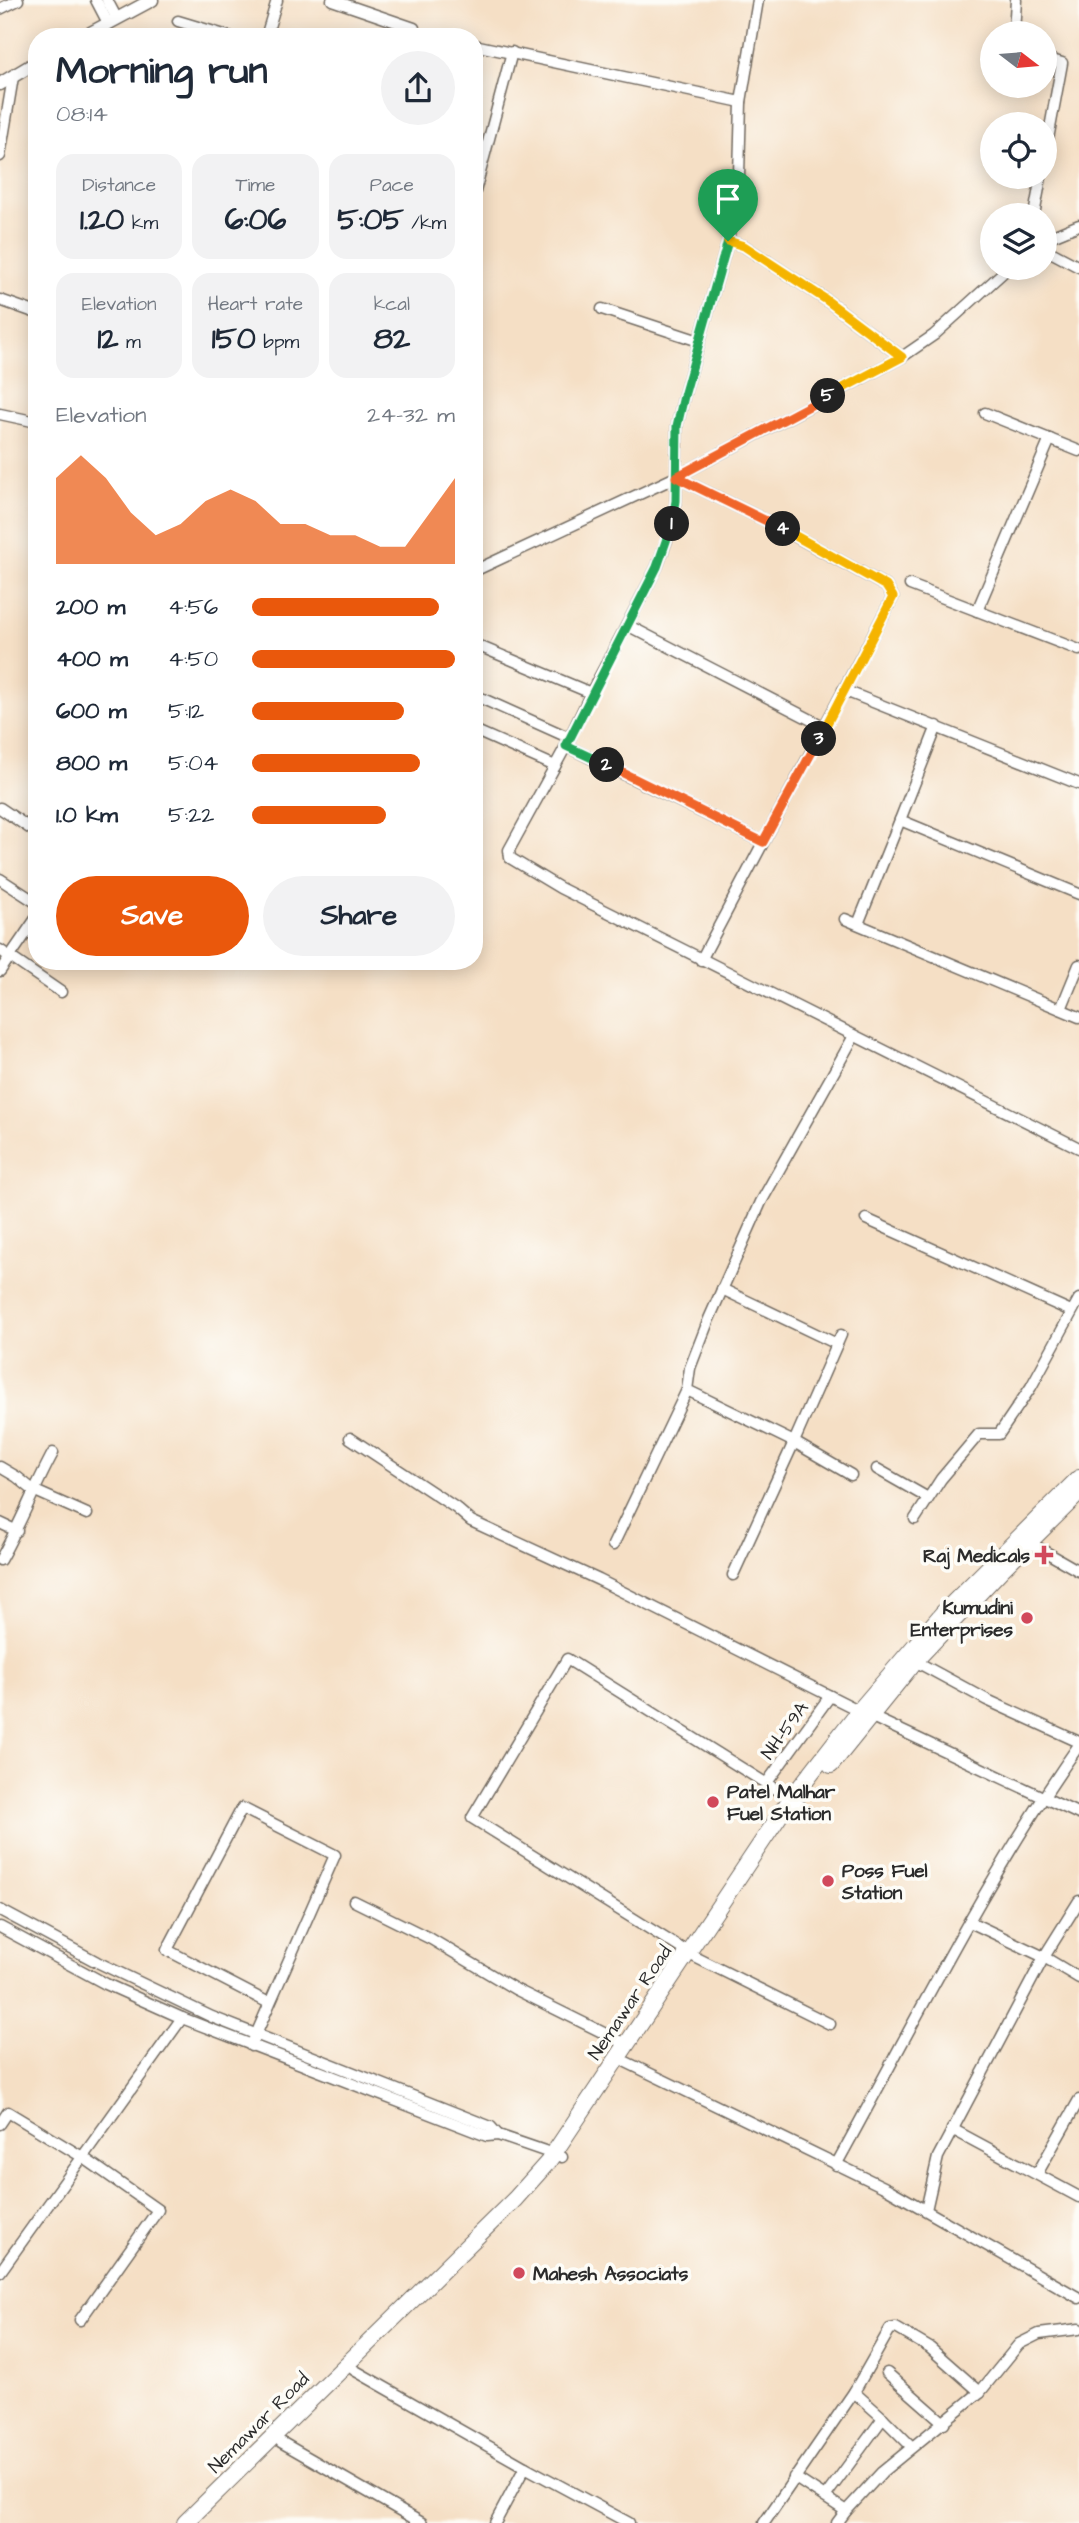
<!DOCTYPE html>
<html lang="en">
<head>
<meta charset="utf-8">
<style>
  body { margin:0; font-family:"Architects Daughter",sans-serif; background:#f2f2f3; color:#1f2937; height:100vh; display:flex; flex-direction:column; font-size:26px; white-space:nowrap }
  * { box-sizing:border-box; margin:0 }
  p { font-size:23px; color:#747a83 }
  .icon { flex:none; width:38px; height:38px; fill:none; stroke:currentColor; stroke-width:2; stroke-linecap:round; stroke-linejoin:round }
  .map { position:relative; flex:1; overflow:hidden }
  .sheet { position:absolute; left:28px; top:28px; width:455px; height:942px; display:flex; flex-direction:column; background:#fff; border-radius:28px; box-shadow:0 4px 18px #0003 }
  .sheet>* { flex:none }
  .needle { width:46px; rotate:106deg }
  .fabs { position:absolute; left:980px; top:21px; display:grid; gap:14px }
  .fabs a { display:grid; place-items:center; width:77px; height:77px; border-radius:50%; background:#fff; box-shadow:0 4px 18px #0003; font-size:35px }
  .pin { position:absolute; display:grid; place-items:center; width:60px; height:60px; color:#fff; margin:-72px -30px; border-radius:50% 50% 50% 0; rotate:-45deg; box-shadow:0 0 7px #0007 }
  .pin .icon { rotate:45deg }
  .km { position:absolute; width:35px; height:35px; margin:-18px; border-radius:50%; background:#222; color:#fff; font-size:19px; line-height:35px; text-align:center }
  .round { display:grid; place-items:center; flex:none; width:74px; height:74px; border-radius:37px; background:#f2f2f3 }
  .head { display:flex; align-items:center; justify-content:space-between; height:119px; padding:0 28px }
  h1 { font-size:38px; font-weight:700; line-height:52px }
  .stats { display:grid; grid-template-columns:repeat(3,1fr); gap:10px; height:119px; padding:7px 28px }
  .stats div { display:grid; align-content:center; border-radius:18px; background:#f2f2f3; text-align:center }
  .stats b { font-size:30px; font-weight:700 }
  .stats small { font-size:19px; font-weight:400 }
  .stats p { font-size:19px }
  .chart { height:196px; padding:14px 28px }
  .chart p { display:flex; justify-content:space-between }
  .chart svg { width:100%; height:126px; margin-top:7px; fill:#ea580c; opacity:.7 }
  .primary-button { display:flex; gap:14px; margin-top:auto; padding:14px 28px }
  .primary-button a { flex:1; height:80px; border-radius:42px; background:#ea580c; color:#fff; font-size:28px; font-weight:700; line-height:80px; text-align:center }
  .primary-button a+a { background:#f2f2f3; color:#1f2937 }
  ul { padding:0 28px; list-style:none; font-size:23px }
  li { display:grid; grid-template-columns:112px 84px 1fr; align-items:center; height:52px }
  li i { height:18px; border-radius:9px; background:#ea580c }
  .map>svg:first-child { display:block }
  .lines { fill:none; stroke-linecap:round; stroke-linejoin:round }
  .minor-casing { stroke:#726a61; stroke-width:13 }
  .major-casing { stroke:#726a61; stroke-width:15 }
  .highway-casing { stroke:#726a61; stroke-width:18 }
  .minor { stroke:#fff; stroke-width:10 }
  .major { stroke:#fff; stroke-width:12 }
  .highway { stroke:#fff; stroke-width:16 }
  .split-1-casing { stroke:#fff; stroke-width:14 }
  .split-2-casing { stroke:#fff; stroke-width:14 }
  .split-3-casing { stroke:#fff; stroke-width:14 }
  .split-4-casing { stroke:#fff; stroke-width:14 }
  .split-5-casing { stroke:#fff; stroke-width:14 }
  .split-6-casing { stroke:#fff; stroke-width:14 }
  .split-1 { stroke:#22a559; stroke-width:9 }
  .split-2 { stroke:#22a559; stroke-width:9 }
  .split-3 { stroke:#f0652b; stroke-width:9 }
  .split-4 { stroke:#f5b400; stroke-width:9 }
  .split-5 { stroke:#f0652b; stroke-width:9 }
  .split-6 { stroke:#f5b400; stroke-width:9 }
  .poi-dot { fill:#d1495b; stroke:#fdfcf7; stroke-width:2.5 }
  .labels { text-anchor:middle; stroke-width:7; stroke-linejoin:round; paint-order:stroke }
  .poi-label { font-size:19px; font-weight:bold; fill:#2b2b2b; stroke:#fdfcf7; text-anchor:start }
  .street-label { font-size:19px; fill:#2b2b2b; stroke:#fdfcf7 }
</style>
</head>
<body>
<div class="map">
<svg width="1079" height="2523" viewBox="0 0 1079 2523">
  <rect width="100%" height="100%" fill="#fdfcf7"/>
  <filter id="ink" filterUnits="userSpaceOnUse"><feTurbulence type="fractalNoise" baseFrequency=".0143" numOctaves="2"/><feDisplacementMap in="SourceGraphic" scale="14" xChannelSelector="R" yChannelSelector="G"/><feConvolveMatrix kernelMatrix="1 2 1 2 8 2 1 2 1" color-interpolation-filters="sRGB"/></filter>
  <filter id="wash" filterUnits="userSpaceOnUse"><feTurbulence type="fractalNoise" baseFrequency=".00686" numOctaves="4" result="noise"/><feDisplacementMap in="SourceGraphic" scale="28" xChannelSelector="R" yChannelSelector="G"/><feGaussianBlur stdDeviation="1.57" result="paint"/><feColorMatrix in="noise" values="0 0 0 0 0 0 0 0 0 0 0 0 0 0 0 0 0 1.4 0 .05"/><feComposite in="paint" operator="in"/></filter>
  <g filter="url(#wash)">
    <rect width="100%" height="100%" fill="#f5dfc5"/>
  </g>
  <g filter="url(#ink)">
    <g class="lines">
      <defs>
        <g id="minor">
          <path d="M96 0 108 23"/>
          <path d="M107 0 117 19"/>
          <path d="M332 0 414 28 411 37"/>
          <path d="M758 0 741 102 739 175 728 241 684 396 677 426 676 501 672 526 657 567 627 625 591 693 566 746 509 850 510 858 560 888 1079 1148"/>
          <path d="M0 9 18 0"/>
          <path d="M178 21 231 37"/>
          <path d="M1014 33 1016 0"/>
          <path d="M266 37 277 0"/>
          <path d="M474 45 741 102"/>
          <path d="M1045 58 1062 63 1045 155"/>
          <path d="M0 156 13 77"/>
          <path d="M474 195 512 52"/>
          <path d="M1034 215 1041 177"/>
          <path d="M1045 239 1079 225"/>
          <path d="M728 241 744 246 825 299 902 357"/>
          <path d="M1045 249 1079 267"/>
          <path d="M0 300 37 313"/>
          <path d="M602 309 699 341"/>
          <path d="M985 413 1079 451"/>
          <path d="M0 414 37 422"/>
          <path d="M676 477 775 525 886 586 893 597 701 960"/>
          <path d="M474 571 676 477 902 357 934 335 1008 268"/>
          <path d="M910 585 1079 650"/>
          <path d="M977 611 1050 439"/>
          <path d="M627 625 825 727"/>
          <path d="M474 644 591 693"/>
          <path d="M843 690 1079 784"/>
          <path d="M474 695 570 738"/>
          <path d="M937 726 900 820 1079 894"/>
          <path d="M474 730 555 766"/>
          <path d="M566 746 763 842"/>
          <path d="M0 808 37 833"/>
          <path d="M0 879 37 903"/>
          <path d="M845 919 1079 1017"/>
          <path d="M858 924 900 820"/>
          <path d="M0 950 61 992"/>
          <path d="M0 971 37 917"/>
          <path d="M1061 1009 1079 965"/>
          <path d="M866 1219 1071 1311"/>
          <path d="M722 1289 837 1344"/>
          <path d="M841 1335 794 1442 687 1390 690 1368 709 1319 761 1202 854 1036"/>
          <path d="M350 1438 456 1508 471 1521 599 1580 870 1716 1079 1814"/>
          <path d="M0 1467 17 1477 33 1490 87 1514"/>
          <path d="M877 1469 928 1498"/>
          <path d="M915 1519 941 1479 979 1434H999L1031 1387 1079 1299"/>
          <path d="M0 1523 17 1531"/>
          <path d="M1030 1543 1079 1571"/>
          <path d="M613 1545 687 1390"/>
          <path d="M0 1560C20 1525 34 1488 53 1453"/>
          <path d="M733 1575 794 1442 851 1475"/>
          <path d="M915 1661 987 1700 1079 1742"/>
          <path d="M766 1784 830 1696"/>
          <path d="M799 1804 567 1659 472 1818 695 1957 830 2024"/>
          <path d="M354 1901 431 1939 515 1989 626 2044"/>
          <path d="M0 1910 97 1962 212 2017 491 2127 498 2135"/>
          <path d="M970 1922 1044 1957 1079 1978"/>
          <path d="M0 1927 106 1984 182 2018 487 2136 498 2135 562 2157"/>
          <path d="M251 2046 335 1855 242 1808 167 1950 269 2003"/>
          <path d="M626 2062 888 2189 1079 2298"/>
          <path d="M0 2124 8 2112 84 2158 158 2210 80 2320"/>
          <path d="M952 2129 1079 2197"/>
          <path d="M836 2165C914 2024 986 1877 1079 1745"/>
          <path d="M1037 2174 1079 2100"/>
          <path d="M926 2210 938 2157 1044 1957 1079 1901"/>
          <path d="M0 2272 182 2018"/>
          <path d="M354 2370 525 2467"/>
          <path d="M887 2373 944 2423"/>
          <path d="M883 2418 911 2446"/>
          <path d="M281 2442 422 2523"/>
          <path d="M794 2477 846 2511 882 2472 980 2392 1019 2344 1039 2334 1079 2329"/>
          <path d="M825 2497 883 2418 854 2392"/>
          <path d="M495 2523 525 2467 629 2523"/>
          <path d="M764 2523 854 2392 890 2329 896 2328 930 2348 980 2392"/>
          <path d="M837 2523 846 2511"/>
        </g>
        <g id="major">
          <path d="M83 37 152 0"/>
          <path d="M0 84 37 62"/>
        </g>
        <g id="highway">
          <path d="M831 1765 915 1661 1002 1569 1079 1493"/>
          <path d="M185 2523 515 2199 548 2162 790 1800 859 1711 942 1614 1079 1478"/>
        </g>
      </defs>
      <use href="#minor" class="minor-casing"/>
      <use href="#major" class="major-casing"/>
      <use href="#highway" class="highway-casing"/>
      <use href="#minor" class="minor"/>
      <use href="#major" class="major"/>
      <use href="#highway" class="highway"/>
    </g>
  </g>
  <g class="lines" filter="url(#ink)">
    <defs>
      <path id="split-1" d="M672 524 676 501 677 426 684 396 728 241"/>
      <path id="split-2" d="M607 765 566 746 657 567 672 524"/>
      <path id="split-3" d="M607 765 763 842 819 739"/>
      <path id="split-4" d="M783 529 886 586 893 597 819 739"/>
      <path id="split-5" d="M783 529 676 477 828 396"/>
      <path id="split-6" d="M728 241 744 246 825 299 902 357 828 396"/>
    </defs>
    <use href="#split-1" class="split-1-casing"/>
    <use href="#split-2" class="split-2-casing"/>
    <use href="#split-3" class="split-3-casing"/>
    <use href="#split-4" class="split-4-casing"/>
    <use href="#split-5" class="split-5-casing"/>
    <use href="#split-6" class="split-6-casing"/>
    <use href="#split-1" class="split-1"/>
    <use href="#split-2" class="split-2"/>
    <use href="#split-3" class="split-3"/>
    <use href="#split-4" class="split-4"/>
    <use href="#split-5" class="split-5"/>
    <use href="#split-6" class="split-6"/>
  </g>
  <g class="poi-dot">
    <path d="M1040.5 1544.5h7v7h7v7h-7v7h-7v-7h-7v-7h7z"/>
    <circle cx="1027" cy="1618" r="7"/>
    <circle cx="713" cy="1802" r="7"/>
    <circle cx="828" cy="1881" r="7"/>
    <circle cx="519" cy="2273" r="7"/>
  </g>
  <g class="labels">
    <g class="poi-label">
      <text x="1030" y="1562" text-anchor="end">Raj Medicals</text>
      <text x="1013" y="1614" text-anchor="end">Kumudini<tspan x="1013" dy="22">Enterprises</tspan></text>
      <text x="727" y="1798">Patel Malhar<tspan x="727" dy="22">Fuel Station</tspan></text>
      <text x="842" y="1877">Poss Fuel<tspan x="842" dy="22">Station</tspan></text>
      <text x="533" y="2280">Mahesh Associats</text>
    </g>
    <g class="street-label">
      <text transform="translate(784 1730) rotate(-54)" y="7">NH-59A</text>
      <text transform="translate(629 2002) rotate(-56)" y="7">Nemawar Road</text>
      <text transform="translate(258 2422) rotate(-45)" y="7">Nemawar Road</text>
    </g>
  </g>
</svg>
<div class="fabs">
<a><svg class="needle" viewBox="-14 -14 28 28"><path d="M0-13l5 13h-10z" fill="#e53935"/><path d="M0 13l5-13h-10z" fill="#747a83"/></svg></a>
<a><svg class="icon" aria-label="locate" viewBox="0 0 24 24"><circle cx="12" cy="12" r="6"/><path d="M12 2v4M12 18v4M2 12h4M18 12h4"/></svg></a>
<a><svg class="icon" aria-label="layers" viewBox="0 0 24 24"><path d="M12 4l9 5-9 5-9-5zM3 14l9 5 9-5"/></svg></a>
</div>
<div class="pin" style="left:728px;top:241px;background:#1e9e55"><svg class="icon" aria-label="arrive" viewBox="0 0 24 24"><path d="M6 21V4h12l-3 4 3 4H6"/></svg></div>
<b class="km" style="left:672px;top:524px">1</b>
<b class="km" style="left:607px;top:765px">2</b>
<b class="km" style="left:819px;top:739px">3</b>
<b class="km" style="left:783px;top:529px">4</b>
<b class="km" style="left:828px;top:396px">5</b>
<section class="sheet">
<div class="head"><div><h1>Morning run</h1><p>08:14</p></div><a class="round"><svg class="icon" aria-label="share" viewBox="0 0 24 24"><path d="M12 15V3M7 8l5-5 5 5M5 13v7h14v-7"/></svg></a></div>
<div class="stats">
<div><p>Distance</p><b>1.20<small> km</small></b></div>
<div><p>Time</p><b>6:06</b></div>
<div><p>Pace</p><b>5:05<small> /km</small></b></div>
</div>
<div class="stats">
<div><p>Elevation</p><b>12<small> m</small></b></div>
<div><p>Heart rate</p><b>150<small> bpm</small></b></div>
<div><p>kcal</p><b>82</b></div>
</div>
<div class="chart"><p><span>Elevation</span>24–32 m</p>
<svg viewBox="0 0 160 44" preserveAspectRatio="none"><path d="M0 44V14L10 6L20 14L30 26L40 34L50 30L60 22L70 18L80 22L90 30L100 30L110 34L120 34L130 38L140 38L150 26L160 14V44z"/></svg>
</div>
<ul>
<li><b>200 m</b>4:56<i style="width:92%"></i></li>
<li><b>400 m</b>4:50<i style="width:100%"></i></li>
<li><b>600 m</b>5:12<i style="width:75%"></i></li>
<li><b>800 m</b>5:04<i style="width:83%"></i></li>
<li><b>1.0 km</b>5:22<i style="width:66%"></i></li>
</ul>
<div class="primary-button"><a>Save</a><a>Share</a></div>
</section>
</div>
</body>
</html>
